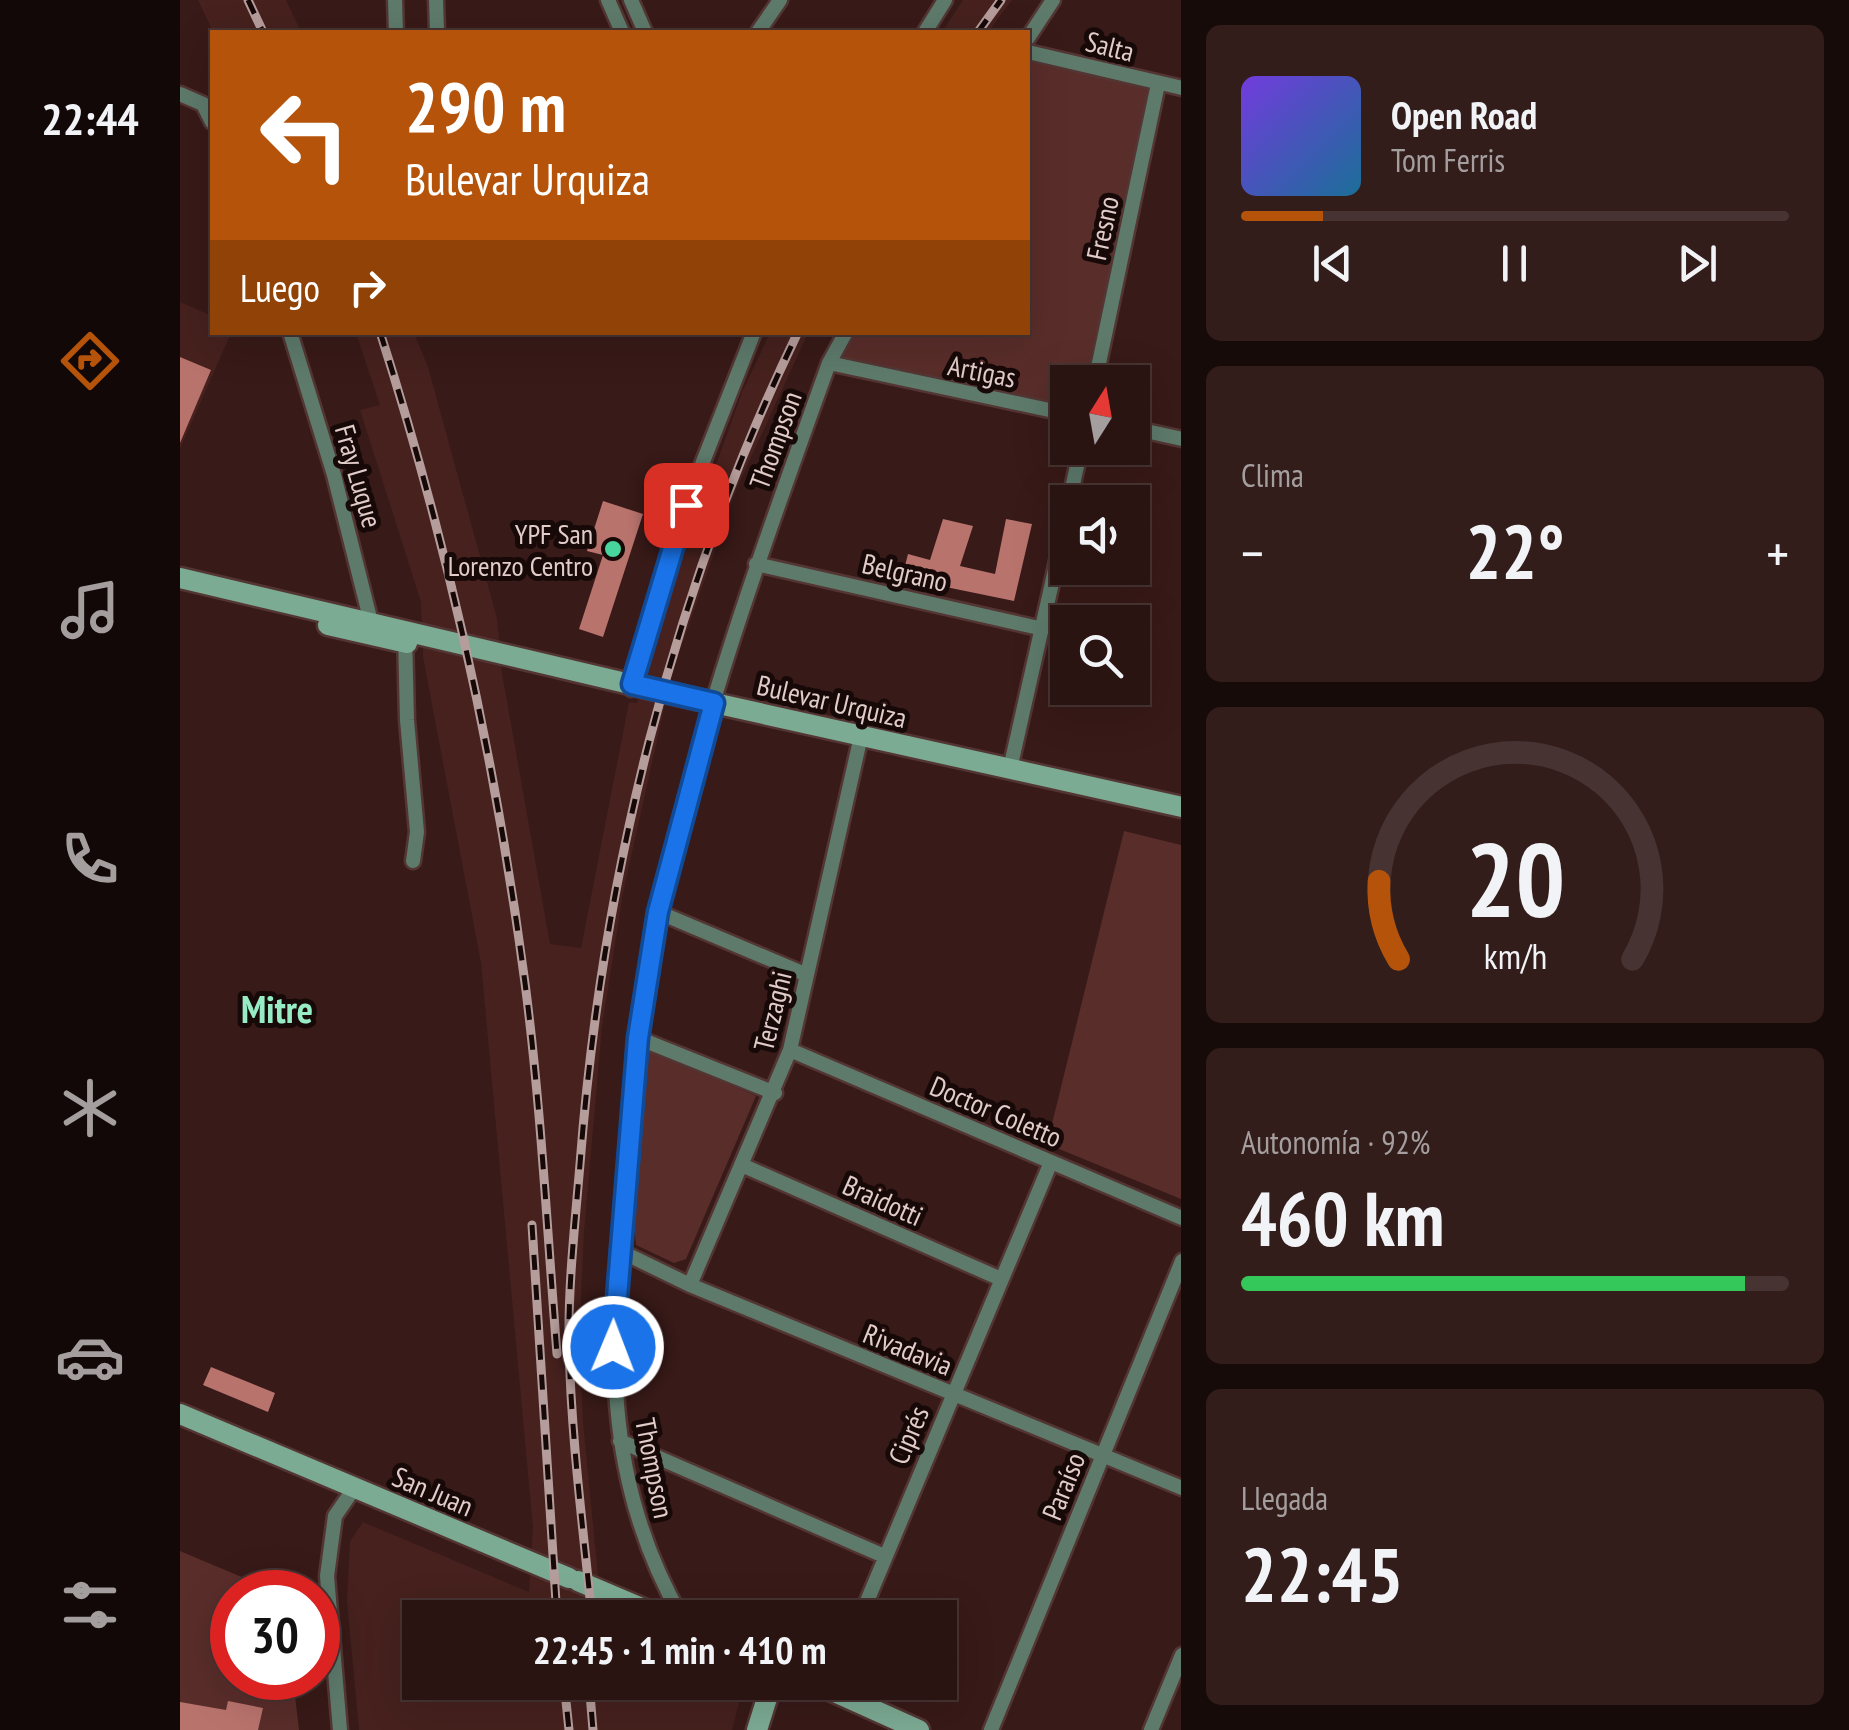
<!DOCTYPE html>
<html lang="es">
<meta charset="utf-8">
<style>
body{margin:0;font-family:"PT Sans Narrow",sans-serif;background:#321d1b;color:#f1f3f6;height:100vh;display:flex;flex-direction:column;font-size:38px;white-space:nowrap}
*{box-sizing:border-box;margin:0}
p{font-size:32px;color:#a59e9f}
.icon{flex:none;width:55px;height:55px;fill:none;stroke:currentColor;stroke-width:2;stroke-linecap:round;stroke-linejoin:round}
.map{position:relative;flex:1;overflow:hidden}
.sheet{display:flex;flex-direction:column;gap:25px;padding:25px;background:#170b0a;width:668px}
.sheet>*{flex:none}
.guide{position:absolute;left:30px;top:30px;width:820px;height:305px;border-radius:0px;box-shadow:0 10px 40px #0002,0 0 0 2px #463332;background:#b45309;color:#fff;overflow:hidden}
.needle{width:65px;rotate:11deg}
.controls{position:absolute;left:870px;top:365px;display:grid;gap:20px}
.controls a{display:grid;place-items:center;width:100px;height:100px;border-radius:0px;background:#2a1412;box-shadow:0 10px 40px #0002,0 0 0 2px #463332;font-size:50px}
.speed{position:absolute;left:30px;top:1570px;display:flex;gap:20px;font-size:50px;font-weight:700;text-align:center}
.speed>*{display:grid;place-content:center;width:130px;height:130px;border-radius:50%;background:#2a1412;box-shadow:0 10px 40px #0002,0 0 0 2px #463332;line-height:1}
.speed .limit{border:15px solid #d22;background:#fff;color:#111}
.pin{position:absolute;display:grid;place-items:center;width:85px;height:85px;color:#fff;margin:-42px;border-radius:20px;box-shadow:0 5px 15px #0006}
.me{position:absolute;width:110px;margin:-55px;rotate:1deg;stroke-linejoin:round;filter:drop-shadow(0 0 8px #0008)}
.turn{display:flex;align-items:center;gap:35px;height:210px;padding:0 30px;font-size:45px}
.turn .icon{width:130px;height:130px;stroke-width:2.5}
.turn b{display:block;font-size:70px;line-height:85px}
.then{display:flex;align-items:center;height:95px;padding:0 30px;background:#0003;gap:20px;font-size:38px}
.big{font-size:75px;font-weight:700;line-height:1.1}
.sheet .widget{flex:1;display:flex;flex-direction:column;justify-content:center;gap:15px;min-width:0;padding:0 35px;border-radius:15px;background:#321d1b}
.sheet .dial{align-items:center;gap:0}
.dial svg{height:260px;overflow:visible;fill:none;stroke:#463332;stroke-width:7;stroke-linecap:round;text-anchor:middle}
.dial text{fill:#f1f3f6;stroke:none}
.song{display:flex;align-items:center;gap:30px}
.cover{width:120px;height:120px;border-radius:15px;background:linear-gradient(135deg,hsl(260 70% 55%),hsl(200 70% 35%))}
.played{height:10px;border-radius:5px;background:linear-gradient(90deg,#b45309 15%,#463332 15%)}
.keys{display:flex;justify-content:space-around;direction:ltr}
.heat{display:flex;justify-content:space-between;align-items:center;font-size:55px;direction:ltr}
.charge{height:15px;border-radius:8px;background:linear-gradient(90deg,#34c759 92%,#463332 0)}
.trip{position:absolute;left:222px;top:1600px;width:555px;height:100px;border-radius:0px;background:#2a1412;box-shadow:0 10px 40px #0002,0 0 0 2px #463332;font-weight:700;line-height:100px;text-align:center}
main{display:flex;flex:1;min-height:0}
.dock{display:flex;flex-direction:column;width:180px;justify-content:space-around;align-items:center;background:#110807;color:#a59e9f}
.dock .icon{width:70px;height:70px}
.dock .current{color:#b45309}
.dock b{font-size:45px;color:#f1f3f6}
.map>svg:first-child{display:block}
</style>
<main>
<nav class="dock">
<b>22:44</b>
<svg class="icon current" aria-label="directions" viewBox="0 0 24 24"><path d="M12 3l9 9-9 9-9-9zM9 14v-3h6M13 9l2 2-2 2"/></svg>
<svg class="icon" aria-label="music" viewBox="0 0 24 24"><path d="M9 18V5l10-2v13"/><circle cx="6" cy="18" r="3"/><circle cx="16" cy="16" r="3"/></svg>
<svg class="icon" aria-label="phone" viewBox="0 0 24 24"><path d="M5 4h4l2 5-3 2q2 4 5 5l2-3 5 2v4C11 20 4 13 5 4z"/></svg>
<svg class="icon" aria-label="climate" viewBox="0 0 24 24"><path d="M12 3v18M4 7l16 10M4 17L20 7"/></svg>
<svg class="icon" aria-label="car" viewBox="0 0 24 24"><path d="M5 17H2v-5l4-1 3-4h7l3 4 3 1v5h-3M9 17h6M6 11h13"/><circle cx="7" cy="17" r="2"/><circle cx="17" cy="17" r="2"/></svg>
<svg class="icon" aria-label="filters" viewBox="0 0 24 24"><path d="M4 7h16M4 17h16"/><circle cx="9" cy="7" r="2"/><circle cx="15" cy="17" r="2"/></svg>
</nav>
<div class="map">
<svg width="1002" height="1730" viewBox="0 0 1002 1730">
<rect width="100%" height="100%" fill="#381a18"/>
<path fill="#46211e" d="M18 0H106L121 32H33Z
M783 0H832L808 32H762Z
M0 302 32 316V332L51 333 0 449Z
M176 333H234L248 367 317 618 322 673 370 944 401 948 449 702 457 703 467 659 562 392 590 333H628L557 488 492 673 443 893 422 1027 404 1232 399 1341 403 1422 422 1617 240 1618V1682L560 1683 564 1684 552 1730H179L167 1601 170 1541 183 1522 349 1592 353 1528 301 963 243 657 241 602 180 410 200 405Z"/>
<path fill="#592d2a" d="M848 52 978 84 915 382H888L887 414 649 363 666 333 848 332Z
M944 831 1001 845V1199L867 1144Z
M474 1052 576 1096 506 1259 494 1263 456 1245 454 1227 465 1053Z
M0 1551 97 1592H52V1678H113L119 1730H0Z"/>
<path fill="#b9736d" d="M0 357 31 370 0 443Z
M423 501 463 514 423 637 399 629 423 555 407 551Z
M763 519 793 526 780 566 815 574 826 519 852 524 834 601 722 578 728 554 750 560Z
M31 1367 95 1393 88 1412 23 1385Z
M48 1701 83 1708 78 1730H0V1702L46 1710Z"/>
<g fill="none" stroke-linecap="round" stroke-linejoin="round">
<g stroke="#533634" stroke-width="19">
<path id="street" d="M215 0 216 32
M256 0 257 32
M428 0 442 32
M451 0 465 32
M578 32 600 0
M745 32 765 0
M848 38 873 0
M848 52 1002 88
M0 94 23 104 32 122
M110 332 154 475 193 630
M649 363 888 414
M915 382 978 84
M952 428 1002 439
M889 502 901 448
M576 564 863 629
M225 634 227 720 237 832 233 861
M451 689 506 505 574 332
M830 769 888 512
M478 912 627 975
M458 1038 595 1093
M610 1050 1002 1218
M564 1166 821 1279
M438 1250 510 1285 1002 1488
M510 1285 610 1050 681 736
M440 1441 704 1556
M502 1618C420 1476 430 1339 445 1183 453 1093 460 1002 478 913 518 725 584 543 649 363L666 332
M680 1618 871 1162
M160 1730 147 1576 155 1516 175 1487
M811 1730 1002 1261
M971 1730 1002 1655"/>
</g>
<g stroke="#533634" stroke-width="25">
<path id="secondary" d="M0 578 471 689 1002 807
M148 625 227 643
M0 1414 389 1578
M398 1581 485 1618
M632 1682 739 1730
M577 1730 592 1682"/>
</g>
<use href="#street" stroke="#5d7a6b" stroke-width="14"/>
<use href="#secondary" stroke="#7cab94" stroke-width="20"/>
<g stroke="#b59d9b" stroke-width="9">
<path id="rail" d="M68 0 83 32
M798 32 821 0
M200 332C268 544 316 763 345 983 361 1106 367 1230 377 1354
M352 1225 377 1618
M412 1618C403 1527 391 1436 389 1345 388 1285 395 1224 400 1164 422 876 492 593 618 332
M384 1682 389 1730
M409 1682 413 1730"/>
</g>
<use href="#rail" stroke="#160908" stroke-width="5" stroke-dasharray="15" stroke-linecap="butt"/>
</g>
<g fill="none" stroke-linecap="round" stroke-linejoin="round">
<g stroke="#114b97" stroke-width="25">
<path id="route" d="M433 1347 458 1038 478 912 534 703 452 684 506 505"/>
</g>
<use href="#route" stroke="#1a73e8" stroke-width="18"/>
</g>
<circle fill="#48d49d" stroke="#160908" stroke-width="4" cx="433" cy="549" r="10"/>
<g text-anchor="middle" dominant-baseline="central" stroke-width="10" stroke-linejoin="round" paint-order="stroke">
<g font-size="28" fill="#e1ccc9" stroke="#160908">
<text transform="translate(930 46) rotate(14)">Salta</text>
<text transform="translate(922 228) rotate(-78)">Fresno</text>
<text transform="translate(802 371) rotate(11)">Artigas</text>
<text transform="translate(595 440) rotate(-70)">Thompson</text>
<text transform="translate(179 476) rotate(74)">Fray Luque</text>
<text transform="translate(725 572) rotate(13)">Belgrano</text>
<text transform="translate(652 701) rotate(13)">Bulevar Urquiza</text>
<text transform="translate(592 1011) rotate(-76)">Terzaghi</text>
<text transform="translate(816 1111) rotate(23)">Doctor Coletto</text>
<text transform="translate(703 1200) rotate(24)">Braidotti</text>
<text transform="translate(728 1349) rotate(22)">Rivadavia</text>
<text transform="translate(728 1435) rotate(-67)">Ciprés</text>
<text transform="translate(475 1468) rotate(79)">Thompson</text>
<text transform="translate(883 1486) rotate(-68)">Paraíso</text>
<text transform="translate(253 1491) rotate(23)">San Juan</text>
</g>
<g font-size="28" fill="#e1ccc9" stroke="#160908" text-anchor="end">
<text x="413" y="533">YPF San<tspan x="413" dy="32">Lorenzo Centro</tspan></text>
</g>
<g font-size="38" font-weight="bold" fill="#98ecc5" stroke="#160908">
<text x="97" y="1008">Mitre</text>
</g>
</g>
</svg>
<div class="controls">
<a><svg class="needle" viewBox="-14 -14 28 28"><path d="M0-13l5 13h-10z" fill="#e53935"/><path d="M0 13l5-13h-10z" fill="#a59e9f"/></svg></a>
<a><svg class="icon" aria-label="sound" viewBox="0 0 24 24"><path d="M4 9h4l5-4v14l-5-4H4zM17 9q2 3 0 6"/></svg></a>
<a><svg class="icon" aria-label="search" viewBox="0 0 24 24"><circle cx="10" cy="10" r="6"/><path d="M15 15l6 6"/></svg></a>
</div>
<div class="speed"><div class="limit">30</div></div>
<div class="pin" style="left:506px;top:505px;background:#d93025"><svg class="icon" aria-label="arrive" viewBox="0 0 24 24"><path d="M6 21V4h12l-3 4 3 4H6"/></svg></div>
<svg class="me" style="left:433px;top:1347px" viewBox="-20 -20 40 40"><circle r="17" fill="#1a73e8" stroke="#fff" stroke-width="3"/><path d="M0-11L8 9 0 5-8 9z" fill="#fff"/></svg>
<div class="trip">22:45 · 1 min · 410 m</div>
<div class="guide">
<div class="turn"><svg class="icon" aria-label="left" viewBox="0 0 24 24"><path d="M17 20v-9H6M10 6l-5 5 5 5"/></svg><div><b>290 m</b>Bulevar Urquiza</div></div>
<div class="then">Luego<svg class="icon" aria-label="right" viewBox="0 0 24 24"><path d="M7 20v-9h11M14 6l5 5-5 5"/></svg></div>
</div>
</div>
<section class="sheet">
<div class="widget">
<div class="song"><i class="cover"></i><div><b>Open Road</b><p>Tom Ferris</p></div></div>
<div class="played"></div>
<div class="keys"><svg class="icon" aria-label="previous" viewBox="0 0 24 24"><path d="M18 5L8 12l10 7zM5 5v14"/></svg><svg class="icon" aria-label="pause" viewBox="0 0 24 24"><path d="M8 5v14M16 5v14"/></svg><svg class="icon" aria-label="next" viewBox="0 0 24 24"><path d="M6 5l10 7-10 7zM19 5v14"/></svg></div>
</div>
<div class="widget"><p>Clima</p>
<div class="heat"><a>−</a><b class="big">22°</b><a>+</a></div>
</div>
<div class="widget dial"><svg viewBox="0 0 100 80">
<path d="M14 69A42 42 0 1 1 86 69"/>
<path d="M14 69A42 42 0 0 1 8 45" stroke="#b45309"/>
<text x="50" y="56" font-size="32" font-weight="700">20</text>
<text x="50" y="72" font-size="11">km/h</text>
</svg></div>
<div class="widget"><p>Autonomía · 92%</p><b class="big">460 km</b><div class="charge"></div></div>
<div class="widget"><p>Llegada</p><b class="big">22:45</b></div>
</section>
</main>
